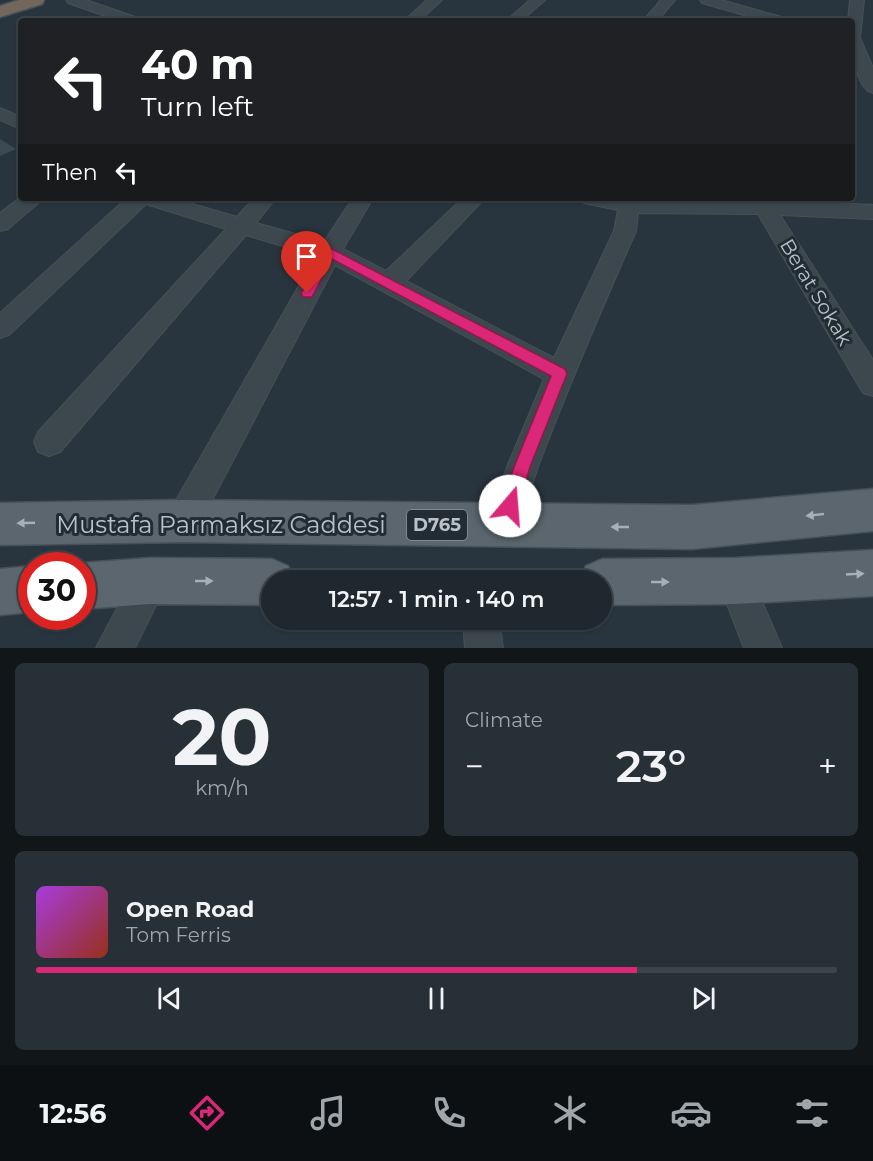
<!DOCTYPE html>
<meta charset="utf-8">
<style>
body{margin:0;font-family:Montserrat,sans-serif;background:#273036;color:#f1f3f6;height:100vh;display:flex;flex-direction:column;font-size:22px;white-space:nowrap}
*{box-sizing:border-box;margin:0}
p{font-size:20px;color:#a1a6aa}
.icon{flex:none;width:33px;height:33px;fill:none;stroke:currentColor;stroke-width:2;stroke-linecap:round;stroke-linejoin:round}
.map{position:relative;height:648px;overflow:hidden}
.panel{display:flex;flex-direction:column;gap:15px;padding:15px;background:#111619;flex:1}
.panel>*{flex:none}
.top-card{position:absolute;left:18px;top:18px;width:837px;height:183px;border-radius:6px;box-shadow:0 2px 4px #0004,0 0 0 2px #3c444a;background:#202124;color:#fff;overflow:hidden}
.speed{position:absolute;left:18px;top:552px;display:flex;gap:12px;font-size:30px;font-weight:700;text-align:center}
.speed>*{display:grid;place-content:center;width:78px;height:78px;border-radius:50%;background:#1f282e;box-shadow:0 2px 4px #0004,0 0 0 2px #3c444a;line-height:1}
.speed .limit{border:9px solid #d22;background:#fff;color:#111}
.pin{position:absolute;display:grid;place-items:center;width:51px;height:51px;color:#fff;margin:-62px -26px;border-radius:50% 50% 50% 0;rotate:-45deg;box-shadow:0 0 6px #0007}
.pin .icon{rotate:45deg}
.me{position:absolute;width:66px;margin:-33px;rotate:18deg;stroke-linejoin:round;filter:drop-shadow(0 0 4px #0008)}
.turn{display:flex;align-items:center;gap:21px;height:126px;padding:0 24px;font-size:27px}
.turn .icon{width:78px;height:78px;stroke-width:2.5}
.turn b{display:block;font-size:42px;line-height:51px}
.then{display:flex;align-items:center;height:57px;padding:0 24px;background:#0003;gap:12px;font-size:22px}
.big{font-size:45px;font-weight:600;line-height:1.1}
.panel .card{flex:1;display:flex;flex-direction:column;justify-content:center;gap:9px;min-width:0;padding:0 21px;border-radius:9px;background:#273036}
.panel .dial{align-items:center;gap:0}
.dial b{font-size:78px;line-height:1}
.song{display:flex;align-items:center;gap:18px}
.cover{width:72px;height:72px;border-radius:9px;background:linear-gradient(135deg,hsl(280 70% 55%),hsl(10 70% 35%))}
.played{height:6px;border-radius:3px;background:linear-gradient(90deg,#db2777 75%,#3c444a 75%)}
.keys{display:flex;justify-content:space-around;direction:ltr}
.heat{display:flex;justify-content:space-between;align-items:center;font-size:33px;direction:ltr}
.panel .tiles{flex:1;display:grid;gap:15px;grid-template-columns:1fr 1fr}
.card:last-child{grid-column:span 2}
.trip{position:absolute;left:261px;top:570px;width:351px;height:60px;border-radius:30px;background:#1f282e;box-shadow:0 2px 4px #0004,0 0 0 2px #3c444a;font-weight:600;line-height:60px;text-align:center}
.menu{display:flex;height:96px;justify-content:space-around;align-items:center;background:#0c1012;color:#a1a6aa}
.menu .icon{width:42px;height:42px}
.menu .selected{color:#db2777}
.menu b{font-size:27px;color:#f1f3f6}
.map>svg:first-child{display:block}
</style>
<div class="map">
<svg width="873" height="648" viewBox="0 0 873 648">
<rect width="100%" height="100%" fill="#29353e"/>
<path fill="#3b4a54" d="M0 139 16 149 0 156Z"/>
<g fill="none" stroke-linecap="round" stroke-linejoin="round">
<g stroke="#465058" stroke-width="2">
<path id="minor" d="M66 0H86L138 18 140 21H120L68 3Z
M427 0H442L419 21H404Z
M530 0H545L521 21H506Z
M661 0H675L657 21H643Z
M700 0H721L785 18 787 21H765L702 3Z
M850 0H864L860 38 873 68V93C853 88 852 38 852 21H848Z
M0 108 21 117V129L0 120Z
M21 197 44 198 8 229 0 231V213Z
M127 198H172L237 217 254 198H276L256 223 324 242 353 198H373L343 249 386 271 463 198H485L406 281 554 358 614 231 618 210 584 203 581 198 751 200V198H771L772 200 873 205V219L780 215 873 360V396L863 393 758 214 638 213 636 231C602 308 569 385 539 464 530 488 525 514 515 538L503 543 491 538 486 526 507 467 544 379 335 265 195 533 183 538 171 533 166 521 171 509 316 256 246 235 60 452 49 456 38 452 34 442 38 432 226 229 146 204 9 335 0 338V313Z
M150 563 162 569 168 581 135 648H96L138 569Z
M736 563 748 569 782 648H744L718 581 724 569Z
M463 620H499L503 648H465Z"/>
</g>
<g stroke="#465058" stroke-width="3">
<path id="major" d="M873 489V531L692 549 183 542 0 545V503L183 500 692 505Z
M873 550V596L736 604 602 605V580H580L586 566 602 559 736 558Z
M150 558 272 559 288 566 294 580H272V605L150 604 82 609V566H76L82 563Z
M32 566V612L0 615V569Z"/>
</g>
<g stroke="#475259" stroke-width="3">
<path id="highway" d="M19 0H44L42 4 0 17V6Z"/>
</g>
<use href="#minor" fill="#3d474e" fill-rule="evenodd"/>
<use href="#major" fill="#5b666e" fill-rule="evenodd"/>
<use href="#highway" fill="#73665b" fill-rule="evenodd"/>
</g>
<defs><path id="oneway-solid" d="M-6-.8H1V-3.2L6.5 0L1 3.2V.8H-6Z" transform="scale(1.5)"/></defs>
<g fill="#a6b0b7">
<use href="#oneway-solid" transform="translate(815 515) rotate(174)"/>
<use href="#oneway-solid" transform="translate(26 523) rotate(178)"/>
<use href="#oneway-solid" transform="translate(620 527) rotate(-180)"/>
<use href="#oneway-solid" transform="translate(855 574) rotate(-3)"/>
<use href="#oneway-solid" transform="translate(204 581)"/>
<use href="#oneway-solid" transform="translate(660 582)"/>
</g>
<path fill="#db2777" stroke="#8e194d" stroke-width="1.5" d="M330 248 565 369 567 374 530 467 516 513 510 515 503 513 501 506 514 467 551 376 332 259 312 297H303L301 293 303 290 325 249Z"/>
<g text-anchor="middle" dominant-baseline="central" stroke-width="6" stroke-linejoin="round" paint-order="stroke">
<rect fill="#212c34" stroke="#8b959c" stroke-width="1.5" x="407" y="510" width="60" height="30" rx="4.5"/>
<g font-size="18" font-weight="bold" fill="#b9c2c9">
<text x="437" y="525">D765</text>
</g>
<g font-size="20" fill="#b9c2c9" stroke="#212c34">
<text transform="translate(816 292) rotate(59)">Berat Sokak</text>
</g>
<g font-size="24" fill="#b9c2c9" stroke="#212c34">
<text x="221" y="524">Mustafa Parmaksız Caddesi</text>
</g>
</g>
</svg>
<div class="speed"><div class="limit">30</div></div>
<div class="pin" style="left:307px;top:293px;background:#d93025"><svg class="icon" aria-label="arrive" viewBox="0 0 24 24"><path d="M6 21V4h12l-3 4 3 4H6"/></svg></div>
<svg class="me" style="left:510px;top:506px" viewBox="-20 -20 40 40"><circle r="19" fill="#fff"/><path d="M0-13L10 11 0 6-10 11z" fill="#db2777"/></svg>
<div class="trip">12:57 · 1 min · 140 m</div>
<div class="top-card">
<div class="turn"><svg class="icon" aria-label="left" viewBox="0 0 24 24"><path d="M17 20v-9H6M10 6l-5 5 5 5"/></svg><div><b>40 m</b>Turn left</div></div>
<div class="then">Then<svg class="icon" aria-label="left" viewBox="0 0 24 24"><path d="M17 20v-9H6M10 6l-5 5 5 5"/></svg></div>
</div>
</div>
<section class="panel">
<div class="tiles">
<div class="card dial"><b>20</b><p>km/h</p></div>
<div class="card"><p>Climate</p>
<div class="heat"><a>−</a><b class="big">23°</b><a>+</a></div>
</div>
<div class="card">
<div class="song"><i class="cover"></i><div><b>Open Road</b><p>Tom Ferris</p></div></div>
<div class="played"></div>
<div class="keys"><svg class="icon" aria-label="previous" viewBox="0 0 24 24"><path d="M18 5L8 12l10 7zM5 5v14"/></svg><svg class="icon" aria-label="pause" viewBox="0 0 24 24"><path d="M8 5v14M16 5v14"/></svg><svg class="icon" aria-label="next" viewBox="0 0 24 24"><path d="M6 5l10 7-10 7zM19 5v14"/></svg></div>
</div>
</div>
</section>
<nav class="menu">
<b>12:56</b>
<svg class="icon selected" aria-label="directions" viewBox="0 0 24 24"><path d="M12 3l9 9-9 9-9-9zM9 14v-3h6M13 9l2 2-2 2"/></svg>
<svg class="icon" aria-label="music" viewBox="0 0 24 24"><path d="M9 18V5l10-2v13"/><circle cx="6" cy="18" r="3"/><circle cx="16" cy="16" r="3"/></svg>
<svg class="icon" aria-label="phone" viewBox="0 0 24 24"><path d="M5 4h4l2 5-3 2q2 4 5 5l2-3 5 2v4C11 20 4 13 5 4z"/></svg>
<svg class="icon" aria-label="climate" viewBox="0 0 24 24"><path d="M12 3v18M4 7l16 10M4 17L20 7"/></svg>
<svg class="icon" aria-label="car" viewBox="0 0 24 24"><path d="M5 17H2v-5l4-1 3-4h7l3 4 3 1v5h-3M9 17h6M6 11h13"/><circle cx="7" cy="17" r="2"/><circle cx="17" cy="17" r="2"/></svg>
<svg class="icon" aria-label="filters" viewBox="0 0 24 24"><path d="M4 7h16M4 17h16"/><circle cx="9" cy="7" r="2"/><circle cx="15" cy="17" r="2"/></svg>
</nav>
